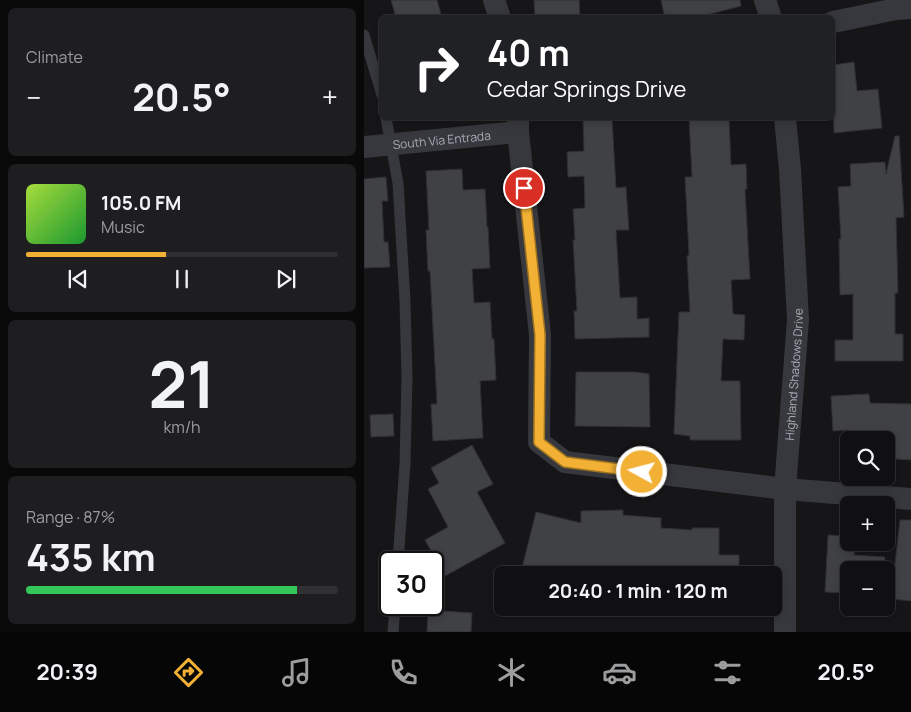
<!DOCTYPE html>
<meta charset="utf-8">
<style>
body{margin:0;font-family:Manrope,sans-serif;background:#1e1e20;color:#f1f3f6;height:100vh;display:flex;flex-direction:column;font-size:19px;white-space:nowrap}
*{box-sizing:border-box;margin:0}
p{font-size:16px;color:#9c9d9f}
.icon{flex:none;width:28px;height:28px;fill:none;stroke:currentColor;stroke-width:2;stroke-linecap:round;stroke-linejoin:round}
.map{position:relative;flex:1;overflow:hidden}
.panel{display:flex;flex-direction:column;gap:8px;padding:8px;background:#09090a;width:364px}
.panel>*{flex:none}
.hud{position:absolute;left:15px;top:15px;width:456px;height:105px;border-radius:8px;box-shadow:0 2px 8px #0003,0 0 0 1px #303032;background:#202124;color:#fff;overflow:hidden}
.controls{position:absolute;left:476px;top:431px;display:grid;gap:10px}
.controls a{display:grid;place-items:center;width:55px;height:55px;border-radius:8px;background:#101012;box-shadow:0 2px 8px #0003,0 0 0 1px #303032;font-size:25px}
.speed{position:absolute;left:15px;top:551px;display:flex;gap:10px;font-size:25px;font-weight:700;text-align:center}
.speed>*{display:grid;place-content:center;width:65px;height:65px;border-radius:50%;background:#101012;box-shadow:0 2px 8px #0003,0 0 0 1px #303032;line-height:1}
.speed .limit{border:2px solid #111;border-radius:8px;background:#fff;color:#111}
.pin{position:absolute;display:grid;place-items:center;width:42px;height:42px;color:#fff;margin:-21px;border:2px solid #fff;border-radius:50%;box-shadow:0 1px 5px #0007}
.me{position:absolute;width:55px;margin:-28px;rotate:277deg;stroke-linejoin:round;filter:drop-shadow(0 0 4px #0008)}
.turn{display:flex;align-items:center;gap:18px;height:105px;padding:0 25px;font-size:22px}
.turn .icon{width:65px;height:65px;stroke-width:2.5}
.turn b{display:block;font-size:35px;line-height:42px}
.big{font-size:38px;font-weight:700;line-height:1.1}
.panel .widget{flex:1;display:flex;flex-direction:column;justify-content:center;gap:8px;min-width:0;padding:0 18px;border-radius:8px;background:#1e1e20}
.panel .dial{align-items:center;gap:0}
.dial b{font-size:65px;line-height:1}
.song{display:flex;align-items:center;gap:15px}
.cover{width:60px;height:60px;border-radius:8px;background:linear-gradient(135deg,hsl(80 70% 55%),hsl(130 70% 35%))}
.played{height:5px;border-radius:2px;background:linear-gradient(90deg,#f2b134 45%,#303032 45%)}
.keys{display:flex;justify-content:space-around;direction:ltr}
.heat{display:flex;justify-content:space-between;align-items:center;font-size:28px;direction:ltr}
.charge{height:8px;border-radius:4px;background:linear-gradient(90deg,#34c759 87%,#303032 0)}
.trip{position:absolute;left:130px;top:566px;width:288px;height:50px;border-radius:8px;background:#101012;box-shadow:0 2px 8px #0003,0 0 0 1px #303032;font-weight:700;line-height:50px;text-align:center}
.tab-bar{display:flex;height:80px;justify-content:space-around;align-items:center;background:#060607;color:#9c9d9f}
.tab-bar .icon{width:35px;height:35px}
.tab-bar .on{color:#f2b134}
.tab-bar b{font-size:22px;color:#f1f3f6}
main{display:flex;flex:1;min-height:0}
.map>svg:first-child{display:block}
</style>
<main>
<section class="panel">
<div class="widget"><p>Climate</p>
<div class="heat"><a>−</a><b class="big">20.5°</b><a>+</a></div>
</div>
<div class="widget">
<div class="song"><i class="cover"></i><div><b>105.0 FM</b><p>Music</p></div></div>
<div class="played"></div>
<div class="keys"><svg class="icon" aria-label="previous" viewBox="0 0 24 24"><path d="M18 5L8 12l10 7zM5 5v14"/></svg><svg class="icon" aria-label="pause" viewBox="0 0 24 24"><path d="M8 5v14M16 5v14"/></svg><svg class="icon" aria-label="next" viewBox="0 0 24 24"><path d="M6 5l10 7-10 7zM19 5v14"/></svg></div>
</div>
<div class="widget dial"><b>21</b><p>km/h</p></div>
<div class="widget"><p>Range · 87%</p><b class="big">435 km</b><div class="charge"></div></div>
</section>
<div class="map">
<svg width="548" height="632" viewBox="0 0 548 632">
<rect width="100%" height="100%" fill="#161618"/>
<path fill="#404145" stroke="#303034" d="M27 0H73L78 18H32Z
M170 0H215L216 18H171Z
M297 0H376L377 6 331 18H301Z
M490 62 493 91 514 89 518 128 470 133 469 65Z
M219 118H248L252 188 262 187 265 230H252L256 298 273 297V319L285 318V337L211 339 210 311H213L209 240H211L209 209 221 208 220 176 204 177 203 152 220 151Z
M325 118H365L367 165 382 164 383 189H381L386 279 367 280 369 314 381 315 380 340 359 339 357 381H376L377 440H326V436L310 434 315 312H326L323 256 325 255 321 177H328Z
M531 136H535L540 217 532 218 534 293H531V334H539V361H471V340H489V294L476 295 475 239H477L474 187 487 186 486 164 521 162 522 174Z
M98 169 99 190 121 189 123 227H124L126 268 108 269 110 303 126 302 128 339H130L132 380 116 381 119 438 69 441 67 404H73L66 271H64L62 230H65L62 171Z
M22 177 24 201H18L20 242H24L26 267 0 268V179Z
M212 372H271L285 374 286 427 211 426Z
M505 394 506 403 548 404V460L531 459V440H485L484 430 469 431 467 396Z
M29 414 30 436 7 437 6 415Z
M108 445 129 484 113 492 141 543 81 576 61 540 84 527 64 489 75 483 67 468Z
M259 510V515L297 518V528L328 530V528H355V555H375V575H329L272 571 273 567 197 569 196 575H169L157 572 172 512 217 523V511Z
M536 520H548V601L527 599Z
M464 535 485 536V542H491L490 555 521 557 520 570H485V593L461 592Z
M64 610 108 613 107 632H63Z"/>
<g fill="none" stroke-linecap="round" stroke-linejoin="round">
<path stroke="#37383d" stroke-width="11" d="M0 35 18 95
M22 118 34 183 41 301 43 377 41 464 34 562
M29 632 31 605"/>
<g stroke="#37383d" stroke-width="22">
<path d="M130 0 136 18"/>
<path d="M401 0 407 18"/>
<path d="M469 22 532 9 548 8"/>
<path d="M154 118V132L176 335 175 442 201 462 421 489 548 499"/>
<path id="s1" d="M0 147 154 132"/>
<path id="s2" d="M421 632V489L434 320 426 169 421 118"/>
</g>
</g>
<g fill="none" stroke-linecap="round" stroke-linejoin="round">
<g stroke="#9d7322" stroke-width="12">
<path id="route" d="M160 188 176 335 175 442 201 462 278 472"/>
</g>
<use href="#route" stroke="#f2b134" stroke-width="9"/>
</g>
<g text-anchor="middle" dominant-baseline="central" stroke-width="5" stroke-linejoin="round" paint-order="stroke">
<g font-size="12" fill="#a8adb8" stroke="#111113">
<text stroke="none"><textPath href="#s1" startOffset="78">South Via Entrada</textPath></text>
<text stroke="none"><textPath href="#s2" startOffset="258">Highland Shadows Drive</textPath></text>
</g>
</g>
</svg>
<div class="controls">
<a><svg class="icon" aria-label="search" viewBox="0 0 24 24"><circle cx="10" cy="10" r="6"/><path d="M15 15l6 6"/></svg></a>
<a>+</a>
<a>−</a>
</div>
<div class="speed"><div class="limit">30</div></div>
<div class="pin" style="left:160px;top:188px;background:#d93025"><svg class="icon" aria-label="arrive" viewBox="0 0 24 24"><path d="M6 21V4h12l-3 4 3 4H6"/></svg></div>
<svg class="me" style="left:278px;top:472px" viewBox="-20 -20 40 40"><circle r="17" fill="#f2b134" stroke="#fff" stroke-width="3"/><path d="M0-11L8 9 0 5-8 9z" fill="#fff"/></svg>
<div class="trip">20:40 · 1 min · 120 m</div>
<div class="hud">
<div class="turn"><svg class="icon" aria-label="right" viewBox="0 0 24 24"><path d="M7 20v-9h11M14 6l5 5-5 5"/></svg><div><b>40 m</b>Cedar Springs Drive</div></div>
</div>
</div>
</main>
<nav class="tab-bar">
<b>20:39</b>
<svg class="icon on" aria-label="directions" viewBox="0 0 24 24"><path d="M12 3l9 9-9 9-9-9zM9 14v-3h6M13 9l2 2-2 2"/></svg>
<svg class="icon" aria-label="music" viewBox="0 0 24 24"><path d="M9 18V5l10-2v13"/><circle cx="6" cy="18" r="3"/><circle cx="16" cy="16" r="3"/></svg>
<svg class="icon" aria-label="phone" viewBox="0 0 24 24"><path d="M5 4h4l2 5-3 2q2 4 5 5l2-3 5 2v4C11 20 4 13 5 4z"/></svg>
<svg class="icon" aria-label="climate" viewBox="0 0 24 24"><path d="M12 3v18M4 7l16 10M4 17L20 7"/></svg>
<svg class="icon" aria-label="car" viewBox="0 0 24 24"><path d="M5 17H2v-5l4-1 3-4h7l3 4 3 1v5h-3M9 17h6M6 11h13"/><circle cx="7" cy="17" r="2"/><circle cx="17" cy="17" r="2"/></svg>
<svg class="icon" aria-label="filters" viewBox="0 0 24 24"><path d="M4 7h16M4 17h16"/><circle cx="9" cy="7" r="2"/><circle cx="15" cy="17" r="2"/></svg>
<b>20.5°</b>
</nav>
